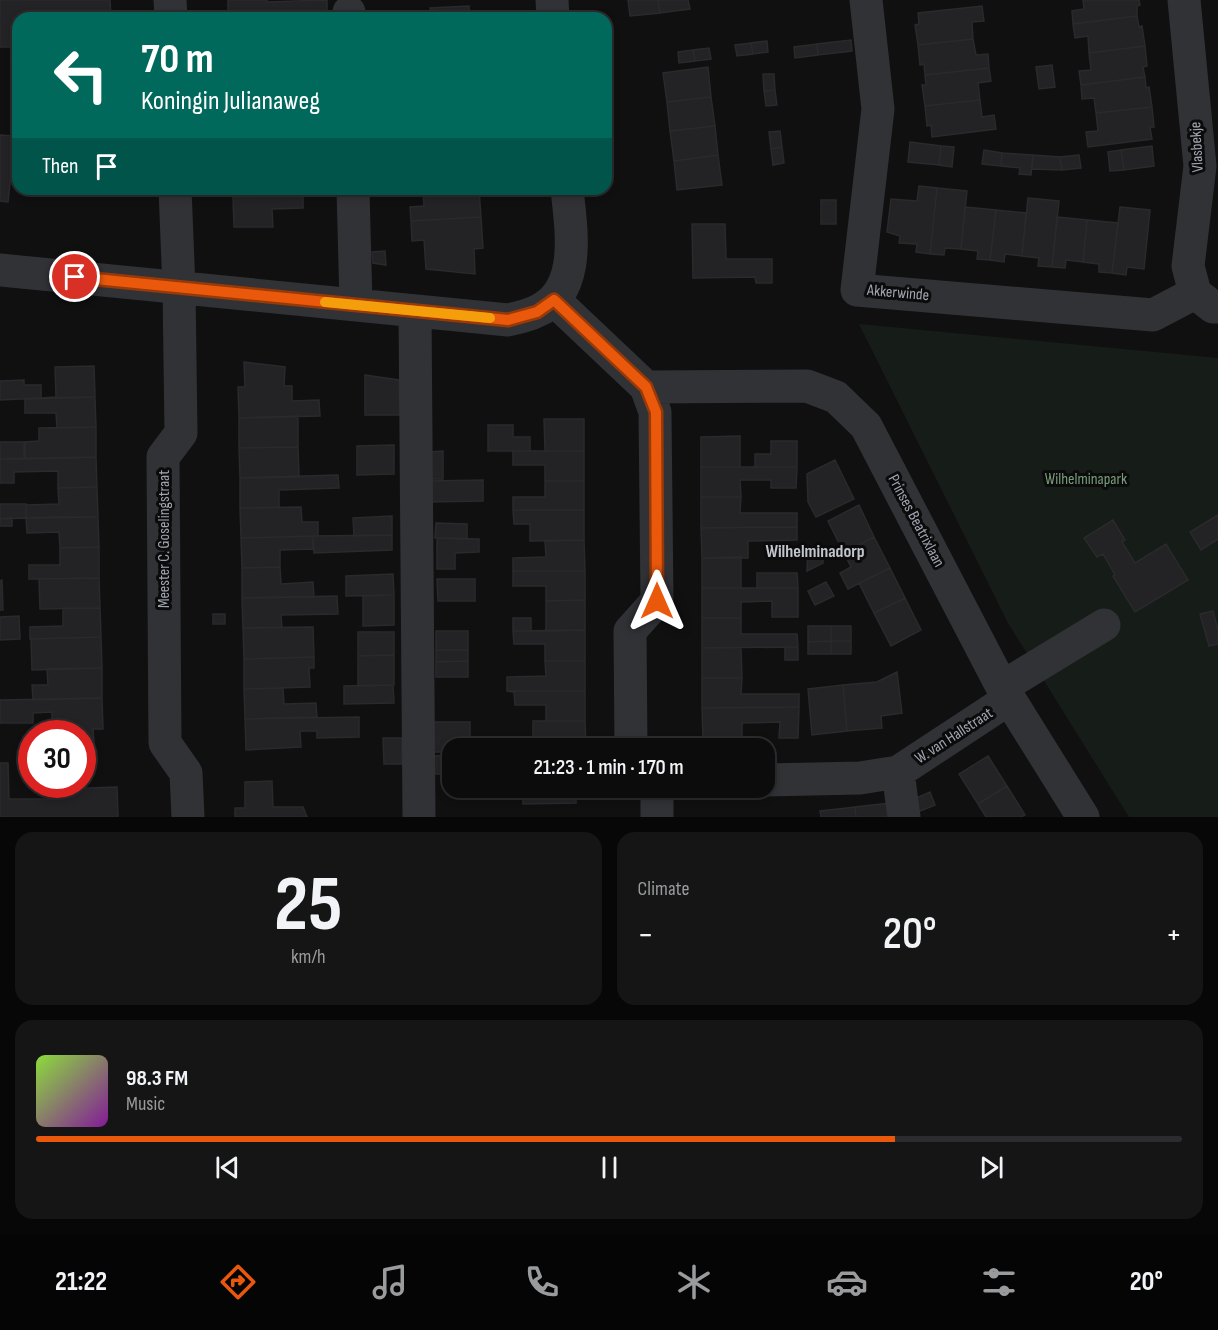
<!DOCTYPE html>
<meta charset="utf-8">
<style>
body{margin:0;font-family:"Sofia Sans Condensed",sans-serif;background:#151516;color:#f1f3f6;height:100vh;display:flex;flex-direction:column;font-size:22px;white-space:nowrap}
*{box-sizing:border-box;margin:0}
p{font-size:20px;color:#9a9b9d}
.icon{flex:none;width:33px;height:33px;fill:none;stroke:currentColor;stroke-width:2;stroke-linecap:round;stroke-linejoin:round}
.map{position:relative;height:817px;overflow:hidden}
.side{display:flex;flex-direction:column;gap:15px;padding:15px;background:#070707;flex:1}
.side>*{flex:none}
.hud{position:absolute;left:12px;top:12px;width:600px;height:183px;border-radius:18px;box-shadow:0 3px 9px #0003,0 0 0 2px #2c2c2e;background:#00695c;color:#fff;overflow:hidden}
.speed{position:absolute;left:18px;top:720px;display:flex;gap:12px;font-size:30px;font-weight:700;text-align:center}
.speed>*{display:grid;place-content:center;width:78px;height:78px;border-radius:50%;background:#0c0c0d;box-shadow:0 3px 9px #0003,0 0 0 2px #2c2c2e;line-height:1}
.speed .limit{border:9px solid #d22;background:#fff;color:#111}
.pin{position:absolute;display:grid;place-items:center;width:51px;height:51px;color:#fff;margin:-26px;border:3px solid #fff;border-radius:50%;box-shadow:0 2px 6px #0007}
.me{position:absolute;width:66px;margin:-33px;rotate:0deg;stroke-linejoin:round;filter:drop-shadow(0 0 4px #0008)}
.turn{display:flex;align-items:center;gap:21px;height:126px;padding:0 30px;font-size:27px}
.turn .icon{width:78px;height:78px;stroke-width:2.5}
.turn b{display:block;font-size:42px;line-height:51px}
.then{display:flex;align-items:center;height:57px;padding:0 30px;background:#0003;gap:12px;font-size:22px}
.big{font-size:45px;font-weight:600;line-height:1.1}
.side .widget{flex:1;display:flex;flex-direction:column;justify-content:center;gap:9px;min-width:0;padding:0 21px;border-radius:18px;background:#151516}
.side .dial{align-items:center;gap:0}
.dial b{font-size:78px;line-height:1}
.song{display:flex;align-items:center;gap:18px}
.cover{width:72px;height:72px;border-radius:9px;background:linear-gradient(135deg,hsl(90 70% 55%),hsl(290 70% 35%))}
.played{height:6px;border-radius:3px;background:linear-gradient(90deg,#ea580c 75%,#2c2c2e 75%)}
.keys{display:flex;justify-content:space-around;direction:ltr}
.heat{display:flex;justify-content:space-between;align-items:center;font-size:33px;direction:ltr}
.side .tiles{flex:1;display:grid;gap:15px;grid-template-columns:1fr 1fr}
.widget:last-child{grid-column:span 2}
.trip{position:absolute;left:442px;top:738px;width:333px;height:60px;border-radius:18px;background:#0c0c0d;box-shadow:0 3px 9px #0003,0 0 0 2px #2c2c2e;font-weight:600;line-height:60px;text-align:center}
.menu{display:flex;height:96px;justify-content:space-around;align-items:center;background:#050505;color:#9a9b9d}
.menu .icon{width:42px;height:42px}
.menu .on{color:#ea580c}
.menu b{font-size:27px;color:#f1f3f6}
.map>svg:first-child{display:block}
</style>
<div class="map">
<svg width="1218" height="817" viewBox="0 0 1218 817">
<rect width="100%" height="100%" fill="#101011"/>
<path fill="#161c17" d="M859 324 1218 358V817H1129L1008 623Z"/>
<path fill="#232325" stroke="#2a2a2d" stroke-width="1.5" d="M0 0H110L111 18H18V61H11L13 59V47H0Z
M228 0H267V2L327 0V14L228 16Z
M628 0H658L660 13 630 16Z
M658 0H688L690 9 660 13Z
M1083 0H1139L1140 5 1137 6V16L1073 24 1072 11 1084 9Z
M469 6 470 18H431L430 8Z
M982 6 984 21 972 22 973 39 918 45 915 25 919 24 918 13Z
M395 11V18H367V12Z
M327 14V18H228V16Z
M1137 16 1139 27 1142 26 1145 46 1089 53 1088 36 1075 38 1073 24Z
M973 39 976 55 988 54 989 68 925 75 924 64 920 65 918 45Z
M851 40 852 51 818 55 817 44Z
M767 41 768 52 753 54 751 43Z
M751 43 753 54 737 56 735 45Z
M817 44 818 55 795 58 794 47Z
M1145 46 1147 66 1143 67 1145 77 1081 85 1079 71 1091 70 1089 53Z
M709 48 711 59 695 61 693 50Z
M693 50 695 61 679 63 678 52Z
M1052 65 1055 87 1039 89 1036 67Z
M708 67 711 97 667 102 663 73Z
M989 68 991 81 978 83 980 100 925 106 922 85H926L925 75Z
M763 74H774L775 90 764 91Z
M1145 77 1146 88 1149 87 1152 107 1096 113 1094 98 1082 99 1081 85Z
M775 90 777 105 766 106 764 91Z
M711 97 715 126 670 131 667 102Z
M980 100 982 117 994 115 996 129 932 137 931 125 927 126 925 106Z
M1152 107 1154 127H1150L1152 139 1088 147 1086 132 1098 131 1096 113Z
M715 126 718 155 674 161 670 131Z
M780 131 782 147 771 149 769 132Z
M0 135 15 136 8 202 0 201Z
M910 142 941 146 939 165 908 162Z
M941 146 954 147 952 167 939 165Z
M1152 146 1154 166 1124 170 1121 150Z
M782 147 784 163 773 165 771 149Z
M984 150 1002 153 1001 166 982 164Z
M1121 150 1124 170 1110 171 1108 152Z
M1002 153 1033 155 1031 175 1019 174 1020 168 1001 166Z
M718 155 722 185 677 190 674 161Z
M1033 155 1060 157 1062 170 1032 169Z
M1079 155 1081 168 1062 170 1060 157Z
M919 186 937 188 930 254 916 252 917 244 899 243 900 236 887 232 891 199 917 201Z
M937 188 967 191 961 249 945 248 944 255 930 254Z
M233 189H333V195L233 197Z
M371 189H400V190L371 191Z
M423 189H479L481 217 411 221 410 207 424 206Z
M303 195V208L272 209 273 227H234L233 197Z
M1028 198 1059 201 1052 267 1038 266 1039 258 1022 256Z
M821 200H836V224H821Z
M965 207 996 210 990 260 977 259 978 251 961 249Z
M1120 207 1150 210 1144 269 1127 267 1126 275 1112 273Z
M996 210 1026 213 1022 256 1005 254 1004 262 990 260Z
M481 217 483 248 474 249 475 274 426 269 424 240 412 241 411 221Z
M1057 217 1087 220 1083 262 1066 260 1065 268 1052 267Z
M1087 220 1118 223 1112 273 1099 272V264L1083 262Z
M692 224H725L726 259H772V283H756L755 277 693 278Z
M385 251 386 265 373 263 372 252Z
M244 362 285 367 284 386H292V401L319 400 320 416 239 418 238 387H245Z
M94 366 95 397 41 398 56 397 55 367Z
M365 375 399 380 400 415H365Z
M24 380V385H41V398L0 400V381Z
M95 397 96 427 57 428 56 413H25V399Z
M298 416V447L239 448V418Z
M544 419H584V451H545Z
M488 425H513V437H530V451H488Z
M96 427V457L25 459V442L39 441V428Z
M740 436V467H701V437Z
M771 441H797V467H755V454H771Z
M0 442H24V459H0Z
M394 445V474L357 475V446Z
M298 447 299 477 240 478 239 448Z
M443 451V479H428V452Z
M513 451H584V481H545V465H513Z
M96 457 97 487 58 488V471L14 472V483H0V459Z
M835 460 854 499 816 517 808 502 807 474Z
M701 467H797L796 488H771V480H740L741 497H701Z
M338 475 339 488 279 490V508H240V478Z
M483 480V501L428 502V481Z
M545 481H584V510H513V497H545Z
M97 487 98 517 26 518V505L59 504 58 488Z
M701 497H741L740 513H797V527L701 528Z
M0 504H26V518L0 519Z
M859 505 874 537 844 553 828 521Z
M301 507 302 522H318V536L241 538 240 508Z
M513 510H584V540L530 541V524H514Z
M1218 515V539L1201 550 1190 532Z
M392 516V535L354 536 353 518Z
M59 517H98L99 547 60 548 59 532 27 533 26 518Z
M12 518V526H0V519Z
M1113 520 1125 540 1122 542 1135 563 1166 544 1188 580 1135 612 1113 576 1115 575 1103 554 1097 557 1084 538Z
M436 523 467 524V539L435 538Z
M797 527V540L748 541V558H702L701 528Z
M392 535V550L314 553 313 536Z
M313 536V549L280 550V567L242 568 241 538Z
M874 537 890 568 848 589 840 573 851 567 844 553Z
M437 538 479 539V552L455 553V569H437Z
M584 540 585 571H513V558L546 557 545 541Z
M808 546H823V563L807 571Z
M99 547V578L29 579V565H60V548Z
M741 557V588H702V558Z
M280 567 281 584 313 582 314 597 242 598V568Z
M890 568 905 598 874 613 859 583Z
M513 571H585V600L546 601V586H513Z
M757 573H797L798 588H757Z
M393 574 394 595 346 596V576Z
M99 578 100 608 40 609 39 579Z
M437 579H475V601H438Z
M2 580 3 610H0V581Z
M826 582 834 596 815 605 808 591Z
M702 588H798V617H772V601L741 602V618H702Z
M394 595V625L363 626V596Z
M337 596 338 614 281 615 282 628H243L242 598Z
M905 598 921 630 891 646 874 613Z
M585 600V630L546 631V601Z
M63 608H100L101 637 30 639V627L63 626Z
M1213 611 1218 630V644L1209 646 1200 614Z
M213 614H225V624H213Z
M19 616 20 639 0 640V617Z
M513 618H531V631H513Z
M702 618H741V634H797L798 647 702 648Z
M808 626H831V641L808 642Z
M831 626H851V641H831Z
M313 627 314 657 244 659 243 628Z
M585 630V661H545V644H514L513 631Z
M436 631H468V650H436Z
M358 632H394V655L358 656Z
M101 637 102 668 32 670 31 639Z
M831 641V654H808V642Z
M831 641H851V654H831Z
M785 647H798V660H785Z
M702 648H741L742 678H702Z
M436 650H468V661L436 662Z
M394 655V685L358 686V656Z
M314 657V668H309L310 687 244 689V659Z
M468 661V677H436V662Z
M545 661H585V691H507V677L546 676Z
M102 668V698L33 700 32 685H48L47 669Z
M897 672 902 713 881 716 882 728 847 731 843 685 877 682Z
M702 678H742L741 694H799V707L702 708Z
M393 685 394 703 344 704V686Z
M843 685 847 731 812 735 808 689Z
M283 688 284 704 316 703 317 717 245 719 244 689Z
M507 691H585V721H546V705H515L514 692Z
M102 698 103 729H93L94 742H82V734H64V730H52V712L33 713V723H0V700Z
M799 707 798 738H779L780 722 742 723V739H703L702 708Z
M359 717V737L317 738V731H300L301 747 246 750 245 719Z
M533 721H585L586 748H533Z
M430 722H470V748H453V752H430Z
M383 738H402V764H384Z
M452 755V774H434V756Z
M988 756 1007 786 978 804 959 774Z
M0 763H8L9 799H62V789L117 787 118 817H0Z
M272 781 273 807H303L307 817H235V808H245V782Z
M1007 786 1025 815 1021 817H986L978 804Z
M523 788H576V803L523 804Z
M930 792 935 805 915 813 910 801Z
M890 803 892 817H856L855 807Z
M855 807 856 817H821L820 811Z"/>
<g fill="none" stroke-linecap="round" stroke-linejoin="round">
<path stroke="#313236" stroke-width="33" d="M170 0 171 18
M552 0 553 18
M866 0 878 109 857 290 1153 315 1195 293 1213 307H1218
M1184 0 1200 166 1188 266 1195 293
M349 12V18
M175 189 179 288 181 433 163 457 165 743 186 773 188 817
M353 189 356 305
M0 270 508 320C517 318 527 316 535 312 583 293 571 229 567 189
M554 300 646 387 655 412 657 601 630 631 631 748
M415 311 419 817
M646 387 807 386 836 397 866 426 1002 687 1083 817
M1002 687 1104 625
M898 772 904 817
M765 780 860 778 898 772 1009 699
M657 788V817"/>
</g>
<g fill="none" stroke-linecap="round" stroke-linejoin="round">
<g stroke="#983908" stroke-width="15">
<path id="route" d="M75 277 508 320 537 312 554 300 646 387 656 412 657 601"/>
</g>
<use href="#route" stroke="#ea580c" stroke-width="10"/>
<path stroke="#f59e0b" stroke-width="10" d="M325 302 490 318"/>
</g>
<g text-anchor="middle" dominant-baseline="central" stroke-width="6" stroke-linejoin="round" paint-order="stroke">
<g font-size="16" fill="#a1a6b2" stroke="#0b0b0c">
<text transform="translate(1197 147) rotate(-93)">Vlasbekje</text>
<text transform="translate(898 293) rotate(5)">Akkerwinde</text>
<text transform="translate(916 521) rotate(62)">Prinses Beatrixlaan</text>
<text transform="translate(164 539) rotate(-90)">Meester C. Goselingstraat</text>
<text transform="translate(954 736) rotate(-33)">W. van Hallstraat</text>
</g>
<g font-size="16" fill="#789d7b" stroke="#0b0b0c">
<text x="1086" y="479">Wilhelminapark</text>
</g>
<g font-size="18" font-weight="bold" fill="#c2c5ce" stroke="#0b0b0c">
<text x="815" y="551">Wilhelminadorp</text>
</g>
</g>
</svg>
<div class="speed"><div class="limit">30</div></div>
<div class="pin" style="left:75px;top:277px;background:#d93025"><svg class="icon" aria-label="arrive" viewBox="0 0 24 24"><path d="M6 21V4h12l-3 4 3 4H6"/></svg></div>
<svg class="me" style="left:657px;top:601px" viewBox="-20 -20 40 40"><path d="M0-17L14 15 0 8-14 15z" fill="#ea580c" stroke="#fff" stroke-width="4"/></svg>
<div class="trip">21:23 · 1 min · 170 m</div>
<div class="hud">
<div class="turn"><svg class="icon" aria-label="left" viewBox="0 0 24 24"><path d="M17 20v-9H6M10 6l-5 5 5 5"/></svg><div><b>70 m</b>Koningin Julianaweg</div></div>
<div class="then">Then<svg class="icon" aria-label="arrive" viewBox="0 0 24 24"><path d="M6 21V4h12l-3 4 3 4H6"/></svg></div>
</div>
</div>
<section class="side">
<div class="tiles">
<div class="widget dial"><b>25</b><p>km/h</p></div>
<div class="widget"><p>Climate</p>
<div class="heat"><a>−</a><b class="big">20°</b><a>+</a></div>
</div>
<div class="widget">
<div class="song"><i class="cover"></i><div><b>98.3 FM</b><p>Music</p></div></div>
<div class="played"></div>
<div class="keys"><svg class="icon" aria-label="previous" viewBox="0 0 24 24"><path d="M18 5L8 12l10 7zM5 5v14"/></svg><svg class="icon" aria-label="pause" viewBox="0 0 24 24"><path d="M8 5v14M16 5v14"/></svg><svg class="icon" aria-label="next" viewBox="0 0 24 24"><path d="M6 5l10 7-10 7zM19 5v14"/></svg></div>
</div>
</div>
</section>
<nav class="menu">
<b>21:22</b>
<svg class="icon on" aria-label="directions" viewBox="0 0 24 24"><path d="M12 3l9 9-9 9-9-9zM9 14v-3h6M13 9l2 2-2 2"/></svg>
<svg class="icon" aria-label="music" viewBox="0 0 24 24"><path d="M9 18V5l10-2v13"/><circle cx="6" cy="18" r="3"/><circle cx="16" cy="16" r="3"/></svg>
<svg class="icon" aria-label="phone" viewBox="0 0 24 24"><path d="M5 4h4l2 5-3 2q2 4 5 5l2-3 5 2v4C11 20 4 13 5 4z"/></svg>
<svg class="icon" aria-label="climate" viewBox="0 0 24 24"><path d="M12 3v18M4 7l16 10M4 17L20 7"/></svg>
<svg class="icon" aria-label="car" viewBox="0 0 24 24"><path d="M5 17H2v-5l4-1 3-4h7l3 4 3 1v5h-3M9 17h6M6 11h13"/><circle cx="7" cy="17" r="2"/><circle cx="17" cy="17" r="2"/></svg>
<svg class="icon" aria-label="filters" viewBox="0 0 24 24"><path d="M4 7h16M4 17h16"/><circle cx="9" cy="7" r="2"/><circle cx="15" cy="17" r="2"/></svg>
<b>20°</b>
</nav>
